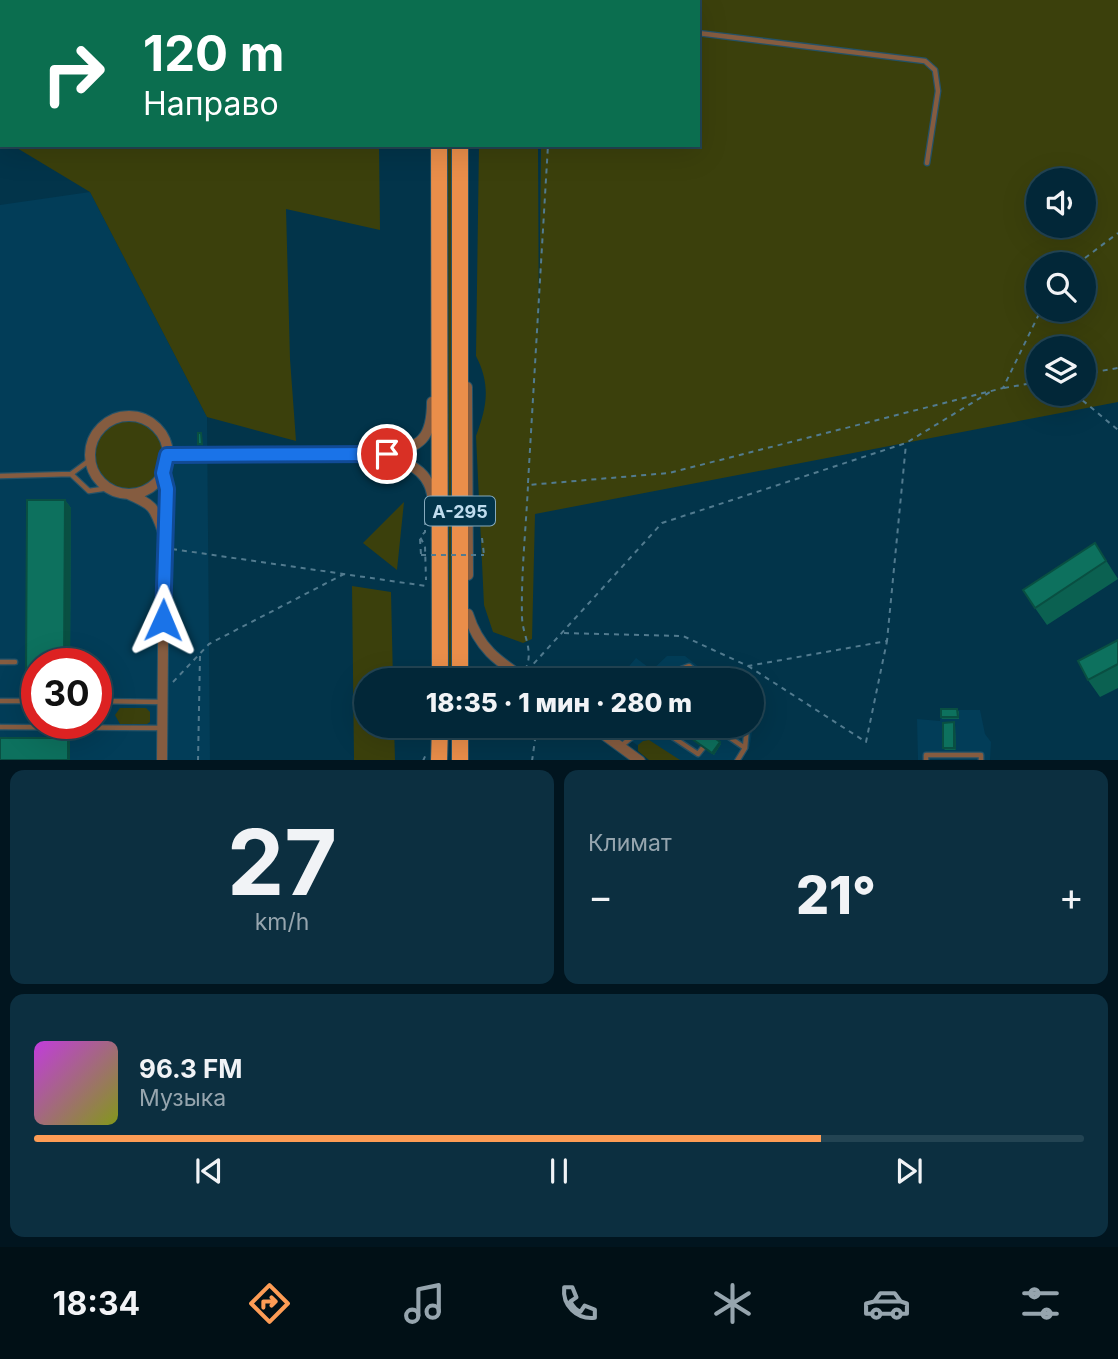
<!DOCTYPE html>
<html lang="ru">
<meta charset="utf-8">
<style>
body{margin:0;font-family:Inter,sans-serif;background:#0c2f40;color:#f1f3f6;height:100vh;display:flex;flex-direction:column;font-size:26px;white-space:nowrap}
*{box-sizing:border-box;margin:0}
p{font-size:23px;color:#96a5ae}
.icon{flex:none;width:38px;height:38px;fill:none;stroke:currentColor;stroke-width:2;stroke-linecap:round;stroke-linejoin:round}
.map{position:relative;height:760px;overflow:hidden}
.sheet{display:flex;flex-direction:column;gap:10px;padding:10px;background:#01151f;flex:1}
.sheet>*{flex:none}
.hud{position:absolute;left:0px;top:0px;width:700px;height:147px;box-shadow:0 7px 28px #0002,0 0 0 2px #234453;background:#0b6e4f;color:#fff;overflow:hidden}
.tools{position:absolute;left:1026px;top:168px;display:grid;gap:14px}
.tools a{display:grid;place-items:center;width:70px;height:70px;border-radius:50%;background:#022738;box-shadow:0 7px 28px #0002,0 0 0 2px #234453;font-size:35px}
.speed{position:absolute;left:21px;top:648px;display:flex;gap:14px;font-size:35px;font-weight:700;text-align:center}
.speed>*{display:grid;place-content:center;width:91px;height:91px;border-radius:50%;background:#022738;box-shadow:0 7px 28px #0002,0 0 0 2px #234453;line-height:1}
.speed .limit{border:10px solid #d22;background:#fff;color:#111}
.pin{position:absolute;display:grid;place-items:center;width:60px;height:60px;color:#fff;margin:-30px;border:4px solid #fff;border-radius:50%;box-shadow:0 2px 7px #0007}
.me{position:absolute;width:77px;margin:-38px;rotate:1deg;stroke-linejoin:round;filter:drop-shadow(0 0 5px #0008)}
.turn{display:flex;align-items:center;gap:24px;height:147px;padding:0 28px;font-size:32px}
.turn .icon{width:91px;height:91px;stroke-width:2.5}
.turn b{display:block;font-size:49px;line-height:60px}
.big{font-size:52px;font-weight:800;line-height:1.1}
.sheet .tile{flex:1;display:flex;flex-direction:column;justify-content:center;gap:10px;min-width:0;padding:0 24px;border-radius:14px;background:#0c2f40}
.sheet .dial{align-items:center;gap:0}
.dial b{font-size:91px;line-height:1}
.song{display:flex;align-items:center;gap:21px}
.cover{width:84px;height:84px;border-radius:10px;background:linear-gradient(135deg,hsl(290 70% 55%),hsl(70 70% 35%))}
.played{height:7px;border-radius:4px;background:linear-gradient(90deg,#fd9c55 75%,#234453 75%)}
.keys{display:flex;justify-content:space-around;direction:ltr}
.heat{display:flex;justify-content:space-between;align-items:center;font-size:38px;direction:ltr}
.sheet .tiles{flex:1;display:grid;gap:10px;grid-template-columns:1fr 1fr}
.tile:last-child{grid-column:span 2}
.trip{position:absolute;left:354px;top:668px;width:410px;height:70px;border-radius:35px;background:#022738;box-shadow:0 7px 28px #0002,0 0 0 2px #234453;font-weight:800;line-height:70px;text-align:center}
.tab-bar{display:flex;height:112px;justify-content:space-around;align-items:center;background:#011016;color:#96a5ae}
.tab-bar .icon{width:49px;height:49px}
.tab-bar .current{color:#fd9c55}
.tab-bar b{font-size:32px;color:#f1f3f6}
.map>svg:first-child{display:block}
</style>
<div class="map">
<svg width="1118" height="761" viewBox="0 0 1118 761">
<rect width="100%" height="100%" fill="#02344a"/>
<path fill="#023d58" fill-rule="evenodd" d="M90 192 207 417 210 760 0 761V205ZM37 663H96V723H37Z
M667 656H685L717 681H622L619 678 636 658 652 670Z
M941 710H980L985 734 991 742 990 760H918L917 719 940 721Z
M751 717 753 724 750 746 742 760H659L624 736 632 730V726H751Z"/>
<path fill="#3b400c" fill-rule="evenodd" d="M0 0H377V2H2V139Z
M542 0H1118V402L535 514 532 639 523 643 493 632 484 605 476 436C487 407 491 385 476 356L479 145H538L539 346 541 145H698V2ZM1038 180H1083V226H1038ZM1038 264H1083V310H1038ZM1038 348H1083V394H1038Z
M12 145H379L380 230 286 209 290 359 296 441 207 417 90 192Z
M448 145H453L455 681H449Z
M95 455a34 34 0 1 1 68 0a34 34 0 1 1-68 0Z
M404 502 397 570 363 543Z
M352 586 391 592 393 681H366V726H394L395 760H354Z
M120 708H146L150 712V722L147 724H120L115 715Z
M649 740 680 760H649L638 751V745L643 741Z"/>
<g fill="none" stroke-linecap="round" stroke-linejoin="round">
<g stroke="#245268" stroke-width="7">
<path id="service" d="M698 33 925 61 935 70 938 91 927 163
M71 474 89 491 109 488
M0 476 71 474 90 460
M0 662H15
M669 681 676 671 689 666 708 681
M0 701H37
M96 701 162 702
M656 726 698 754 718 729
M713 726 745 748
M0 727 161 728
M621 746 637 733 641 726
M737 761 745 748 747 726
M926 761V755H981V761"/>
</g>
<g stroke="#245268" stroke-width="12">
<path id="minor" d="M467 387 468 575
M432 402C432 439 421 446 387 455 413 464 433 474 433 505
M90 455a39 39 0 1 1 78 0a39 39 0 1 1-78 0Z
M167 455H387
M128 494C153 505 154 506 163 532
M468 614C479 649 498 661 528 681
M484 681 494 676 518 675
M592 726 640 761
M162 761 164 536 167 489 163 473"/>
</g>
<g stroke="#245268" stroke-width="18">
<path id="trunk" d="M460 0V2
M439 2V0
M439 145 440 681
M460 681V145
M439 761 440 726
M460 761V726"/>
</g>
<path stroke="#527b8f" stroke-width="2" stroke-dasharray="5 5" stroke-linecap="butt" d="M534 2V0
M1077 264 1118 233
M1083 374 1118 368
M1004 388 1038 382
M1075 394 1118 430
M528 483 548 145
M425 510V532L420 537 425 546 426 580
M482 538 484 555
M420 539 421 555
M172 549 426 586
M564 633 683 636 748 666 887 641 906 444
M748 666 866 742 887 641
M525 670C535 651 522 635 522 616 521 573 526 528 528 485L669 473 1003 388 1041 310
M527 671 662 523 906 443 990 392
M173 682 209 644 344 574
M198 761 200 655
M423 761 427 752
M532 761 537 726"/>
<use href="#service" stroke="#855c40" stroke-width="4.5"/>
<use href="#minor" stroke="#855c40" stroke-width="10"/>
<use href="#trunk" stroke="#ea8e4a" stroke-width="16"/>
<path stroke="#527b8f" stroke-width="2" stroke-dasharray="5 5" stroke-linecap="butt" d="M421 555H484"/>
</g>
<path fill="#0b6151" d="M65 500 71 508 70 663H37V685H32L26 676Z
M1095 543 1118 579 1047 625 1035 608Z
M1118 640V688L1100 697 1088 680Z
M959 711V719H942L941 717Z
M955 724 956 750H945L943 748Z
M673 726H698L721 744 714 755Z"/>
<path fill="#094f42" d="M65 500 71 508 70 663H64Z
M954 722 955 724 956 750 954 748Z
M68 738 70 740V760H68Z
M720 742 721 744 714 755 712 753Z"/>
<path fill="#0d715e" stroke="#094f42" stroke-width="2" d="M198 433H201L202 444H198Z
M27 500H65L64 663H37V677L26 676Z
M1095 543 1106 561 1035 608 1023 590Z
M1118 640V664L1088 680 1078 661Z
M659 673 669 681H653Z
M699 676 705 681H696Z
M941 709H957L958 717H941Z
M954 722V748H943V723Z
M674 726H698L720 742 712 753Z
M0 738H68V760H0Z"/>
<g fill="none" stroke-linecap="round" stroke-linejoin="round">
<g stroke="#114b97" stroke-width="18">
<path id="route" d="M163 620 167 489 163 473 167 455 387 454"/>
</g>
<use href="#route" stroke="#1a73e8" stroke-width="12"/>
</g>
<g text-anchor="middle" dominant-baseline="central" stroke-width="5" stroke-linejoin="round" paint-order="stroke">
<rect fill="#02344a" stroke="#86aabd" stroke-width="2" x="425" y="496.5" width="70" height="29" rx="5"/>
<g font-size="18" font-weight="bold" fill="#bfdcee">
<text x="460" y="511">А-295</text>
</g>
</g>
</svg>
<div class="tools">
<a><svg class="icon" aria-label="sound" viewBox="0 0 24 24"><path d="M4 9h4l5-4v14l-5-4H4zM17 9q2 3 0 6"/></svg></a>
<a><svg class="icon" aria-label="search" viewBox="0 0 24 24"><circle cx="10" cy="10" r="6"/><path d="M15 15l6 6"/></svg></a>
<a><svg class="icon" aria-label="layers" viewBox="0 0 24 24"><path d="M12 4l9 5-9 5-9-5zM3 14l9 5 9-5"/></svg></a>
</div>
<div class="speed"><div class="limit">30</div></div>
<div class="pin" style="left:387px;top:454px;background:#d93025"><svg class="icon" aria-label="arrive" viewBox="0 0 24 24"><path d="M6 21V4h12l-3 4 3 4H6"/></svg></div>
<svg class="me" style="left:163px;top:620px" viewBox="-20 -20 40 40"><path d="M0-17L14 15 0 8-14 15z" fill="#1a73e8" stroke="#fff" stroke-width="4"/></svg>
<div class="trip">18:35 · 1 мин · 280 m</div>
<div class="hud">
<div class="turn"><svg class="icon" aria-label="right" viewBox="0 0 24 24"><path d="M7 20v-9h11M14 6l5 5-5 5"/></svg><div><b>120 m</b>Направо</div></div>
</div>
</div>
<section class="sheet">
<div class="tiles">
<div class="tile dial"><b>27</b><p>km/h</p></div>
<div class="tile"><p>Климат</p>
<div class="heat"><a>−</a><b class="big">21°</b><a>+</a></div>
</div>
<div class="tile">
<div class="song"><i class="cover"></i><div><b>96.3 FM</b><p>Музыка</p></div></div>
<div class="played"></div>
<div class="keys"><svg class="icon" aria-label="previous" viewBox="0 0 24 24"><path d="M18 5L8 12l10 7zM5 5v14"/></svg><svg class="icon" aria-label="pause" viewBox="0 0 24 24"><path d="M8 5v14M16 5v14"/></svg><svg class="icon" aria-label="next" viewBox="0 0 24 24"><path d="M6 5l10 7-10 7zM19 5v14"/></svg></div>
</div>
</div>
</section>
<nav class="tab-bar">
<b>18:34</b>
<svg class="icon current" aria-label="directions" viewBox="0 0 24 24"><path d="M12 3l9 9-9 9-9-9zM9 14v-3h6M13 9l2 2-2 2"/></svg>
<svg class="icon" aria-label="music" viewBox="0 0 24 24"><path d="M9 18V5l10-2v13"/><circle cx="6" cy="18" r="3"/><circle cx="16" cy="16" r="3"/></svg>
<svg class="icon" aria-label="phone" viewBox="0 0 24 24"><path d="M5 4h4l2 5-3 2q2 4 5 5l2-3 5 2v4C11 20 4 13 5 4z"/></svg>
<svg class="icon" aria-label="climate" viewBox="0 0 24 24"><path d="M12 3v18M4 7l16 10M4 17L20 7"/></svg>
<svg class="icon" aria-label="car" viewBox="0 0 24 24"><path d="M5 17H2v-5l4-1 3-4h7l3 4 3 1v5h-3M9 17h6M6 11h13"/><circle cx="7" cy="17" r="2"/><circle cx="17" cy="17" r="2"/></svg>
<svg class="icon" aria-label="filters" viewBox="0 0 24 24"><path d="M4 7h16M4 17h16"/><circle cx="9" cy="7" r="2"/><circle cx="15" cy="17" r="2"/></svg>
</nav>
